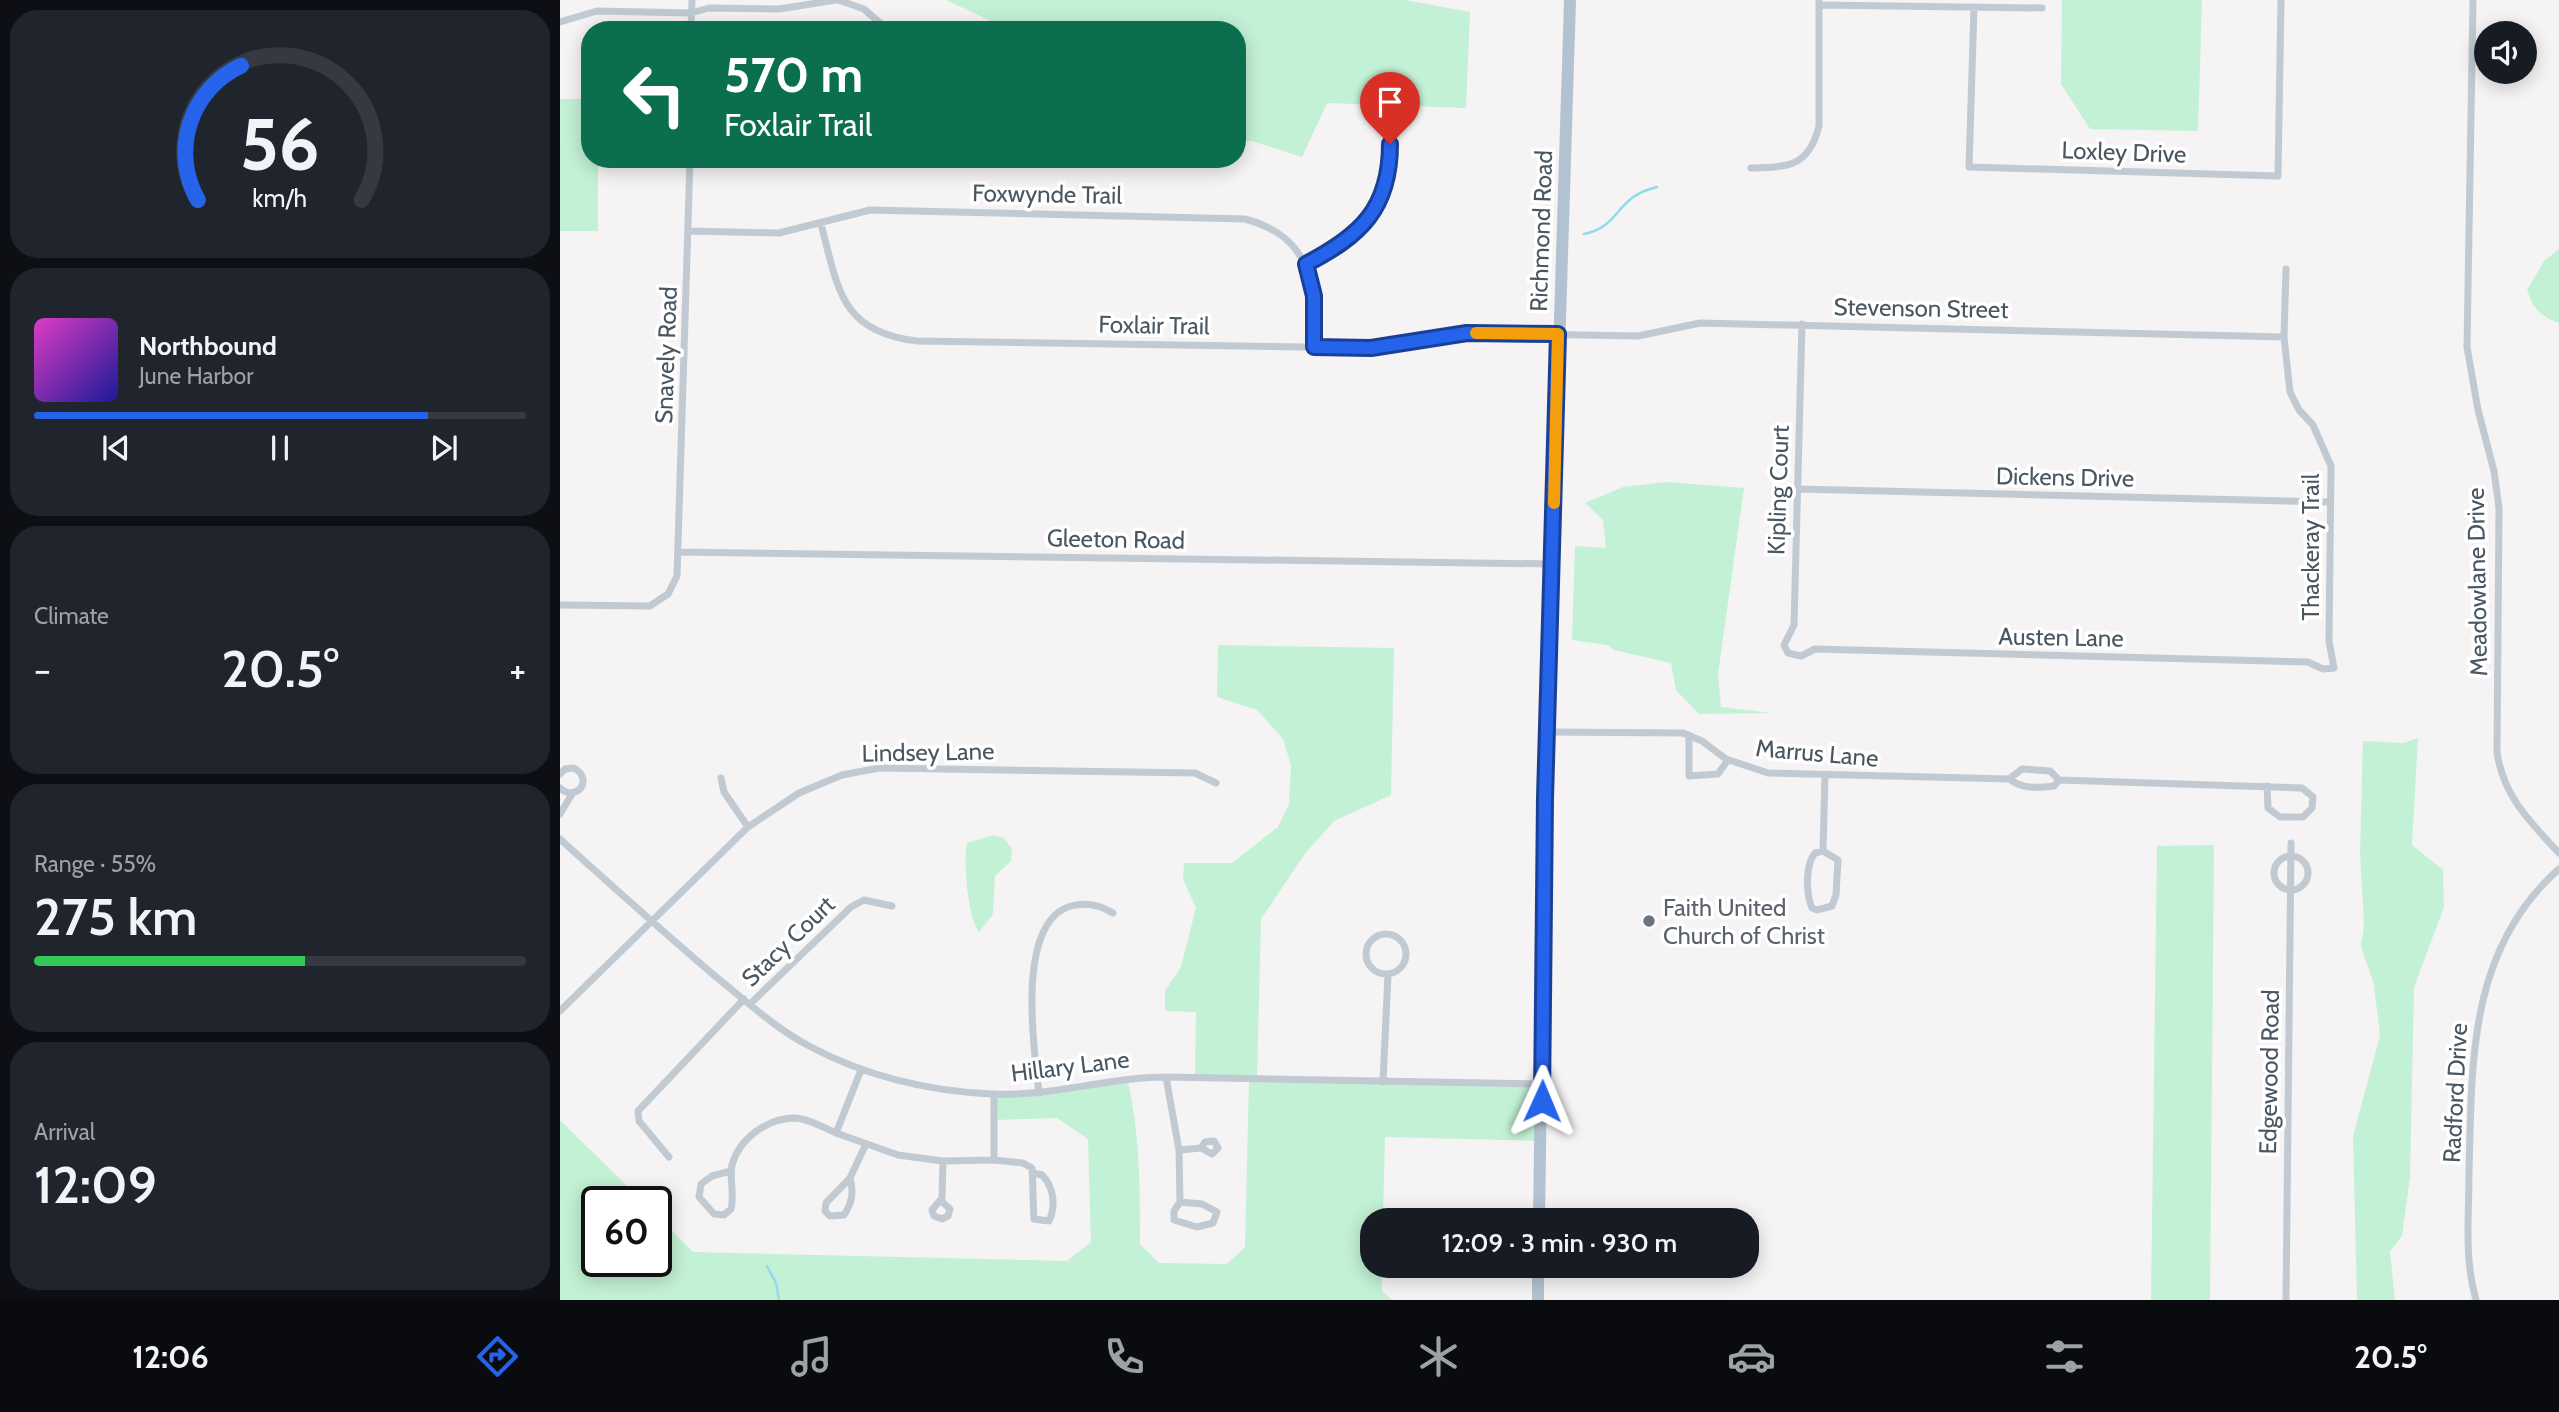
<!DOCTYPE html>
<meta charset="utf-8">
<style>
body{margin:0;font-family:Cabin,sans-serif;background:#20242c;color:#f1f3f6;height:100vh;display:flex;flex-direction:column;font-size:26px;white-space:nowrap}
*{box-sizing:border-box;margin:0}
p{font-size:23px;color:#9ea1a6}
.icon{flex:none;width:38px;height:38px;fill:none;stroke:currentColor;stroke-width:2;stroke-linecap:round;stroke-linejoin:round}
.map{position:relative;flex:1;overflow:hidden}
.side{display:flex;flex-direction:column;gap:10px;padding:10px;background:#0d0f14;width:560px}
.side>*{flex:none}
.guide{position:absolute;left:21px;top:21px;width:665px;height:147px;border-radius:28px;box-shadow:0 4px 18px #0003;background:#0b6e4f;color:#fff;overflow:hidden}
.controls{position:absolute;left:1914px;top:21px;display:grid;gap:14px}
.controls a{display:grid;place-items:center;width:63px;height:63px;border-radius:50%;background:#171b24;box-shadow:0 4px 18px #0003;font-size:35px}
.speed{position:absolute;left:21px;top:1186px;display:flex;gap:14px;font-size:35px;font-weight:700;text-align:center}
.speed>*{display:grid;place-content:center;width:91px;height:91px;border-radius:50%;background:#171b24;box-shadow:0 4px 18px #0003;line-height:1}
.speed .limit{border:4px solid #111;border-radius:10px;background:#fff;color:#111}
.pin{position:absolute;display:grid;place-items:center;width:60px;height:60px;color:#fff;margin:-72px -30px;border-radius:50% 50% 50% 0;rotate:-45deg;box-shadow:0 0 7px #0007}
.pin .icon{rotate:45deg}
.me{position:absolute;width:77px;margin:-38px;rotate:1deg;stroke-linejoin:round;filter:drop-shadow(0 0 5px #0008)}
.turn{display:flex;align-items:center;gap:24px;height:147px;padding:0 28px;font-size:32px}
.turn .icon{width:91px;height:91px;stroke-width:2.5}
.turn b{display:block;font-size:49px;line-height:60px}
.big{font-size:52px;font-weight:600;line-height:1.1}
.side .tile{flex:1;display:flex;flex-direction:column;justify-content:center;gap:10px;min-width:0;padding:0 24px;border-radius:28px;background:#20242c}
.side .dial{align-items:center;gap:0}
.dial svg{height:182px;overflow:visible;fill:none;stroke:#363941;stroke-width:7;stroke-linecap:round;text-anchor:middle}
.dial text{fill:#f1f3f6;stroke:none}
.song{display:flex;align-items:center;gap:21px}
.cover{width:84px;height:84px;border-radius:10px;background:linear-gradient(135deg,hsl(310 70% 55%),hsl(240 70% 35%))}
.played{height:7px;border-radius:4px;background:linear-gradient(90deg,#2563eb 80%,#363941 80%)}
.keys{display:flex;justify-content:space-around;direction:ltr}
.heat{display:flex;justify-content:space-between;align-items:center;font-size:38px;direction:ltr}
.charge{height:10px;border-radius:5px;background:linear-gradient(90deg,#34c759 55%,#363941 0)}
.trip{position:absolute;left:800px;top:1208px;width:399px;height:70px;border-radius:28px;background:#171b24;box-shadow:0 4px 18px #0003;font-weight:600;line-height:70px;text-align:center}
.dock{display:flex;height:112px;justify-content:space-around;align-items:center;background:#090b0e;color:#9ea1a6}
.dock .icon{width:49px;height:49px}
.dock .active{color:#2563eb}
.dock b{font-size:32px;color:#f1f3f6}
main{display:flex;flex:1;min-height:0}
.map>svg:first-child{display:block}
</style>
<main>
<section class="side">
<div class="tile dial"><svg viewBox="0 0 100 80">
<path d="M14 69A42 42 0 1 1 86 69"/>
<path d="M14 69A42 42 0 0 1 33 10" stroke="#2563eb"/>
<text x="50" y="56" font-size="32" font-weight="700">56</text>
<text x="50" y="72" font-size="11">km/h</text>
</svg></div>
<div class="tile">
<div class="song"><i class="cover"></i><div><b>Northbound</b><p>June Harbor</p></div></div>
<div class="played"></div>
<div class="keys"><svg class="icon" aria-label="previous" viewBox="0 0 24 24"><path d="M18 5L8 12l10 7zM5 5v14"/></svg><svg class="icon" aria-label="pause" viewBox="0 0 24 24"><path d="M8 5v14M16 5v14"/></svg><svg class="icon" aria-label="next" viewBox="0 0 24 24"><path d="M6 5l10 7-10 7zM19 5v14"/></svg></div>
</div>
<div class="tile"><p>Climate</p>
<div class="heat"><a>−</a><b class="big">20.5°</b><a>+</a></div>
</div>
<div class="tile"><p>Range · 55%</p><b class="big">275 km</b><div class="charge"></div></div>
<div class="tile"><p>Arrival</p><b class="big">12:09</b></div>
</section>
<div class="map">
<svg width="1999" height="1300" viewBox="0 0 1999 1300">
<rect width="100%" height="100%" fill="#f5f3f3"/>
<path fill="#c3f1d5" d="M386 0H845L910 12 906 108 767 103 742 157 692 141 677 140V30H505L431 21Z
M1502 0H1642L1638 131 1530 129 1501 84Z
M0 99H30V159H38V231H0Z
M1999 249V323C1980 316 1974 310 1967 290L1984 261Z
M1107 482 1184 488 1158 674 1161 707 1212 713 1139 714 1116 690 1111 663 1054 650 1048 645 1012 640 1015 546 1046 548 1043 520 1025 503 1063 487Z
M658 645 834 648 831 795 774 821 744 855 701 919 697 1078 982 1084 981 1141 825 1137 823 1220H812V1265H822V1291L832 1300H0V1120L83 1202H37V1262H96V1215L133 1252 507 1261 531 1242 528 1139 497 1118 434 1120V1094L479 1092 567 1077C580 1133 580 1186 580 1244L599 1263 667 1264 685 1247 689 1079 635 1077 636 1012 605 1011V991L621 967 636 908 623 879 624 863H672L718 827 729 804 731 765 723 739 697 710 657 697Z
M1858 738 1852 845 1883 870 1884 907 1854 987 1850 1177 1842 1236 1830 1251 1835 1300H1797L1793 1136 1820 1036 1814 984 1801 947 1804 925 1800 852 1803 741 1844 743Z
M434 835 444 838 452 849 451 861 435 876 433 914 419 932C408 918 403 861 407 843Z
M1654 845 1650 1300H1591L1597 846Z"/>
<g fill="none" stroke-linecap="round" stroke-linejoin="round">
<path stroke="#90daee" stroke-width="2.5" d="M1024 234C1062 226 1054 197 1097 187
M207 1266 216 1283 219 1300"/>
<path stroke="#c1cad2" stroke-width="7" d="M278 0 304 9 328 30
M1913 0 1907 347 1918 410 1934 471 1939 508 1937 752C1943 796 1970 822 1999 853
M1259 5 1482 8
M1414 8 1409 167 1718 176 1721 0
M0 22 37 11 131 13 149 8 219 9 276 0
M131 30 132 0
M1191 168C1228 167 1249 167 1259 126V1
M261 224C278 288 280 332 357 341L811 348 907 333 1078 336 1140 323 1724 337
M129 231 219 233 310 210 685 219C755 238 754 286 754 347
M746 264C817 226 828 203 830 124
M1242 324 1234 625 1224 645 1228 653 1241 656 1255 649 1748 662 1763 669 1774 668 1769 641 1771 466 1753 425 1739 410 1730 392 1724 337 1726 269
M1238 489 1770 502
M119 552 992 564
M0 605 90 606 108 594 117 576 130 159
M987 732 1123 733 1142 741 1166 759 1208 773 1449 779C1462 789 1478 788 1494 786L1499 780 1490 771 1462 769 1449 779
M1129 735V776L1158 774 1168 760
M0 774 5 769 14 768C34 779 17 803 0 788
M161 778 164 792 188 827
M1499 780 1742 788 1753 797 1752 808 1743 817H1720L1708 808 1707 786
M0 814 12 794
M0 839C51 885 102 931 155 976 185 1000 215 1028 249 1046 305 1076 369 1091 432 1094 491 1097 548 1077 606 1077L981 1084
M1263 851 1278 860 1276 895 1272 906 1257 910 1252 908C1246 894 1245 865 1255 853L1263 851 1265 775
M1714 873a17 17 0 1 1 34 0a17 17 0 1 1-34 0Z
M806 954a20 20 0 1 1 40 0a20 20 0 1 1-40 0Z
M190 1004 291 907 304 900 332 906
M0 1011 188 827 239 793 282 775 319 768 635 773 656 783
M606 1077 619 1150 620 1202 614 1211V1220L637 1227 653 1223 657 1212 642 1204 620 1202
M823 1082 828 974
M479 1093C474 1050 455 922 511 906 526 902 540 905 553 913
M276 1133 338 1155 383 1161
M619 1150 641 1148 652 1154 658 1148 654 1141 645 1142 641 1148
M109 1157 79 1121 78 1111 184 999
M434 1160 463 1163 472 1168C473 1185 473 1202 474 1219L489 1221C496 1206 494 1187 482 1175L473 1173
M171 1171 152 1176 141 1184 139 1197 154 1214 164 1215 171 1209C175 1194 169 1179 172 1165 179 1139 207 1118 235 1118 249 1119 263 1127 276 1133L301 1070
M290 1178C294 1193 292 1203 284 1215L270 1216 265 1211 266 1203 290 1178 305 1146
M381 1201 390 1209 388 1216 382 1219 374 1216 372 1210 382 1198 383 1161 434 1160V1094
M1726 1300 1731 843
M1916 1300C1904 1259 1909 1215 1909 1172 1912 1063 1908 949 1999 869"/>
<path stroke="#b3c2d1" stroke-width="12" d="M979 1220 985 798 1010 0
M978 1300V1265"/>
</g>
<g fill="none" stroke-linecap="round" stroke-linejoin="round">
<g stroke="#184099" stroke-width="18">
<path id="route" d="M830 144C830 209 800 236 746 264L754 296V347L811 348 907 333 998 334 985 798 982 1101"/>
</g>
<use href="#route" stroke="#2563eb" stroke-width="12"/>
<path stroke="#f59e0b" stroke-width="12" d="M916 333 998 334 994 503"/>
</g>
<circle fill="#6b7280" stroke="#fff" stroke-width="2.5" cx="1089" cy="921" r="7"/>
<g text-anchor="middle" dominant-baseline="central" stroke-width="7" stroke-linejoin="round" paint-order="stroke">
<g font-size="24" fill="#4a5661" stroke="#fff">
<text transform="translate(1564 152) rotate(2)">Loxley Drive</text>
<text transform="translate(487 194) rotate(1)">Foxwynde Trail</text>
<text transform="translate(981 231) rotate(-88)">Richmond Road</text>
<text transform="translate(1361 308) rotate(1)">Stevenson Street</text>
<text transform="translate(594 325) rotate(1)">Foxlair Trail</text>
<text transform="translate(106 355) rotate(-88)">Snavely Road</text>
<text transform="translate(1505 477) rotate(1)">Dickens Drive</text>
<text transform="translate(1218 490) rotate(-88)">Kipling Court</text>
<text transform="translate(556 539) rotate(1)">Gleeton Road</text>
<text transform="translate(1750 547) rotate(-90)">Thackeray Trail</text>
<text transform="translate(1917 582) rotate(-91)">Meadowlane Drive</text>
<text transform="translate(1501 637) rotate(1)">Austen Lane</text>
<text transform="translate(368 752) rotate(-1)">Lindsey Lane</text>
<text transform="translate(1257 753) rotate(5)">Marrus Lane</text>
<text transform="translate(228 941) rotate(-44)">Stacy Court</text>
<text transform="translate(510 1066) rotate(-7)">Hillary Lane</text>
<text transform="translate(1709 1072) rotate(-89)">Edgewood Road</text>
<text transform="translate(1895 1093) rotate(-87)">Radford Drive</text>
</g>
<g font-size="24" fill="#5b616d" stroke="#fff" text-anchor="start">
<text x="1103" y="907">Faith United<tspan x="1103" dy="28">Church of Christ</tspan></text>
</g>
</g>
</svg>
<div class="controls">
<a><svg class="icon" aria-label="sound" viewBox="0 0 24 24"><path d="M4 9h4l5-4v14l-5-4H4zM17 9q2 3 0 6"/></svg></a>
</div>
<div class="speed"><div class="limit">60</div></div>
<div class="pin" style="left:830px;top:144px;background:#d93025"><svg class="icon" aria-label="arrive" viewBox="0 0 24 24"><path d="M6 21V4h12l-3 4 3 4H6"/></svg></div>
<svg class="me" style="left:982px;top:1101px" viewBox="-20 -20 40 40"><path d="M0-17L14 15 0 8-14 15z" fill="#2563eb" stroke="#fff" stroke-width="4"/></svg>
<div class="trip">12:09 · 3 min · 930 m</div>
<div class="guide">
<div class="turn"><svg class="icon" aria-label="left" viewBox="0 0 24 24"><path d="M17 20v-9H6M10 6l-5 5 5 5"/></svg><div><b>570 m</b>Foxlair Trail</div></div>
</div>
</div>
</main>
<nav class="dock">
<b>12:06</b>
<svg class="icon active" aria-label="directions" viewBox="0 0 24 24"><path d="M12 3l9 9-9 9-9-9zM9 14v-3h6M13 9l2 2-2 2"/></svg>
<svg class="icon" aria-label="music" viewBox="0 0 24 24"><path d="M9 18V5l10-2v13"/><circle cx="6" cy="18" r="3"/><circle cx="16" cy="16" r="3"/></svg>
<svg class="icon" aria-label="phone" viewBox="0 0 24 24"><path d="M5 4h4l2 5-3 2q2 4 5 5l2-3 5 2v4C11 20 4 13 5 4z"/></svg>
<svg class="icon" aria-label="climate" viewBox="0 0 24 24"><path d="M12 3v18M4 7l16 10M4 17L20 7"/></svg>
<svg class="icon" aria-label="car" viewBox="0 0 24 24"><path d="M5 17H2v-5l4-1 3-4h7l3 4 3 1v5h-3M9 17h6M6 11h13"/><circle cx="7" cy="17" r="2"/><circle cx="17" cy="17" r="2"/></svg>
<svg class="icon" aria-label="filters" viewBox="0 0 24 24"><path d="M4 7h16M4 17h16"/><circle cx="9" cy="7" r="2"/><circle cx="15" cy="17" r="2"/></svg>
<b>20.5°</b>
</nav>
